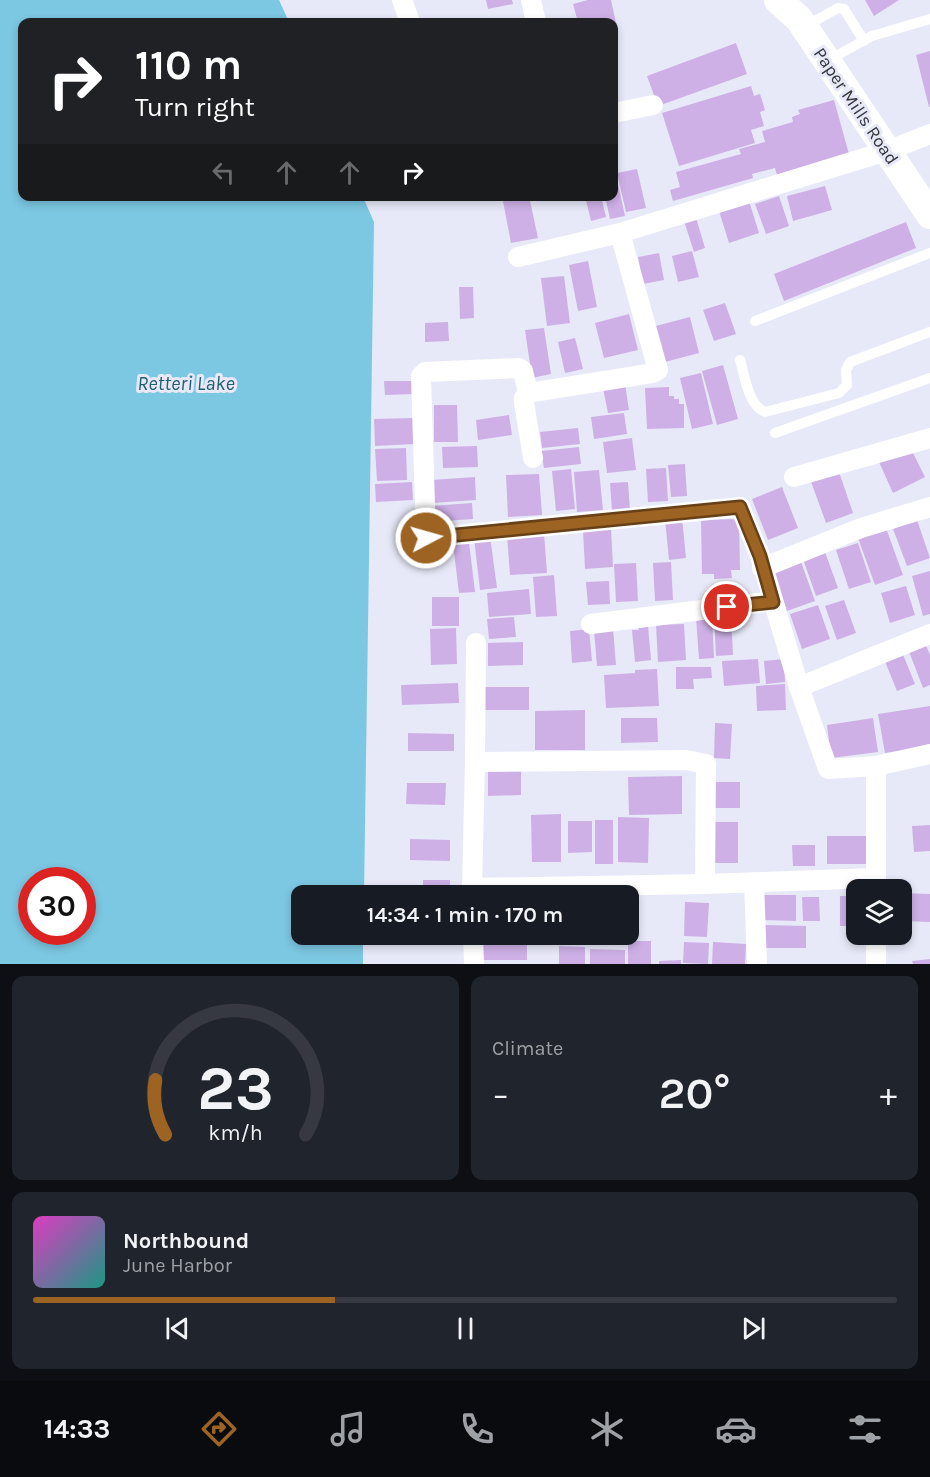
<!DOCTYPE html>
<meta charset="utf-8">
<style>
body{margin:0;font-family:Karla,sans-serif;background:#20242c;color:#f1f3f6;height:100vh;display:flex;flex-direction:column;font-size:22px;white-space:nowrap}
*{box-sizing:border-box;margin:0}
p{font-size:20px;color:#9ea1a6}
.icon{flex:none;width:33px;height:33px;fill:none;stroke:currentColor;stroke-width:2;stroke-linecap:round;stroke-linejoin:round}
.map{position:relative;height:964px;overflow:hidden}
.side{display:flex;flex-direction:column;gap:12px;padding:12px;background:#0d0f14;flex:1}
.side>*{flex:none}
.banner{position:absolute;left:18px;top:18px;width:600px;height:183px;border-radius:12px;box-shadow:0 3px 9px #0003;background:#202124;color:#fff;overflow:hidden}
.fabs{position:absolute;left:846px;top:879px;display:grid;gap:12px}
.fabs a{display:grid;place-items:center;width:66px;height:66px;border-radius:12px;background:#171b24;box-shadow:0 3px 9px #0003;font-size:30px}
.speed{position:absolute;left:18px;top:867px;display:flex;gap:12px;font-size:30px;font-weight:700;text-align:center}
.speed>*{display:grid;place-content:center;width:78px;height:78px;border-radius:50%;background:#171b24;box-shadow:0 3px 9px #0003;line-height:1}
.speed .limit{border:9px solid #d22;background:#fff;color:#111}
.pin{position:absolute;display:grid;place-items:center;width:51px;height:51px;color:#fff;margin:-26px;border:3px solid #fff;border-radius:50%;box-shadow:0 2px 6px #0007}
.me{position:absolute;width:66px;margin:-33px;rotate:84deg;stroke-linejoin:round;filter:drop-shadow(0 0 4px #0008)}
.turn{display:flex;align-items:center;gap:21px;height:126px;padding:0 18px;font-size:27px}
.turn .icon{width:78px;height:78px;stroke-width:2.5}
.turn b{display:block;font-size:42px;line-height:51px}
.lanes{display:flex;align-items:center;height:57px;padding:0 18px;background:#0003;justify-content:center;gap:30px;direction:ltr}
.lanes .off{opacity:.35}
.big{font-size:45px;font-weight:600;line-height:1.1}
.side .widget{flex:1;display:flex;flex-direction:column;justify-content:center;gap:9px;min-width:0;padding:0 21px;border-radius:12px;background:#20242c}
.side .dial{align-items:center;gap:0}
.dial svg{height:156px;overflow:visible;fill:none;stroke:#363941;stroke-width:7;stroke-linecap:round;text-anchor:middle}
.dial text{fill:#f1f3f6;stroke:none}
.song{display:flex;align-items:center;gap:18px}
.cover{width:72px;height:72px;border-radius:9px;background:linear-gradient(135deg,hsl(310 70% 55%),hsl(170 70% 35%))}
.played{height:6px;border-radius:3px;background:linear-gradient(90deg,#9d6322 35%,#363941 35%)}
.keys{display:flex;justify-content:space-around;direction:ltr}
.heat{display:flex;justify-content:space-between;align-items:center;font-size:33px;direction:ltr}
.side .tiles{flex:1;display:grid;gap:12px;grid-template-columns:1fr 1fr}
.widget:last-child{grid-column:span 2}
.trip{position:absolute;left:291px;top:885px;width:348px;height:60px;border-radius:12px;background:#171b24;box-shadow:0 3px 9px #0003;font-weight:600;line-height:60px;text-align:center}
.dock{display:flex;height:96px;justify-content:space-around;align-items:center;background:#090b0e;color:#9ea1a6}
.dock .icon{width:42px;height:42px}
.dock .current{color:#9d6322}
.dock b{font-size:27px;color:#f1f3f6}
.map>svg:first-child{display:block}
</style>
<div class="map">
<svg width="930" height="964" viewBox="0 0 930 964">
<rect width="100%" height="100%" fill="#e7e9f8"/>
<path fill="#7cc7e2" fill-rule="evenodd" d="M0 0H279L289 22H22V196L363 197 374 222 364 895 302 896V934L363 935V964H0ZM32 880H82V932H32Z"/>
<path fill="#ceb0e7" d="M486 0H512L513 4 488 9Z
M588 0H611L616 23 578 22 573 4Z
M865 0H899L874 16Z
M736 43 747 74 658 106 647 76Z
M930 51V107H929L916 55Z
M751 86 754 96 760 94 765 110 760 112 764 126 751 130 755 143 679 166 662 113Z
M834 100 849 154 777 175 775 168 752 174 753 178 673 201 670 190 680 187 676 172 741 154 739 149 765 142 762 131 793 122 792 117 800 114 798 110Z
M637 169 646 208 626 212 617 173Z
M614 175H616L625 216 610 219 605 196H614Z
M825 186 832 210 793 221 787 196Z
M502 196H529L538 238 511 243Z
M585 196H601L606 217 591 221Z
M779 196 789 226 766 234 755 204Z
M749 201 759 233 729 243 719 211Z
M696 218 705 248 694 252 684 221Z
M906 222 916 248 784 301 774 274Z
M692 251 699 277 678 282 672 256Z
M659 253 664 280 643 284 638 257Z
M588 261 597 307 578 311 569 265Z
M564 276 570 323 547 326 541 278Z
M459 287H473L474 318 460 319Z
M725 303 736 334 714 341 703 310Z
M629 314 638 350 604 358 595 323Z
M690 317 699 353 661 363 652 327Z
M448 322 449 341 425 342V323Z
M544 328 551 374 532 378 525 330Z
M575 338 583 369 565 373 558 342Z
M723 365 738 419 717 425 702 371Z
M701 373 713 424 692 429 680 378Z
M384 381H413L414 394 385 395Z
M625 384 629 410 608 413 603 388Z
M669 387V396H674V399H679V404H684V428L647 429 645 388Z
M434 405H457L458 442H434Z
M624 413 627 434 594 439 591 417Z
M509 415 512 435 478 440 476 420Z
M414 418 415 444 375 446 374 419Z
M578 428 580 444 542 448 540 432Z
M632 438 636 470 607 473 603 442Z
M477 446 478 467 443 468 442 447Z
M579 447 581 464 544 468 541 451Z
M910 447 925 477 893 493 879 462Z
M406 448 407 480 377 481 375 449Z
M685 464 687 496 671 497 668 465Z
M837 466 853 513 826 523 809 476Z
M666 468 668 501 648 502 646 469Z
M571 469 575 509 556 511 552 471Z
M599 470 603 510 577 512 574 472Z
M539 474 542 515 508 517 506 475Z
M475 477 476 500 433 503 431 480Z
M412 482 413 500 376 502 375 484Z
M628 482 630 510 612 511 610 483Z
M782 487 798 528 768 540 752 499Z
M472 503 473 519 431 522 430 506Z
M682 518 686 558 669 560 665 519Z
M739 519 740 570H731L732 578 714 579V574H702L701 520Z
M917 520 930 558 907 566 893 529Z
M611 528 613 567 585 569 583 530Z
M886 528 903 575 875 585 858 538Z
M544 533 547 573 510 575 507 535Z
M490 536 497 588 480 590 474 538Z
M469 542 475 592 459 593 453 544Z
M858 543 871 582 849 589 836 550Z
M825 552 838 588 816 596 803 559Z
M800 559 815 601 787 611 772 569Z
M671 562 673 600 655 601 653 563Z
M636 563 638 601 616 602 614 564Z
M930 571V614L923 616 912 576Z
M554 575 557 616 536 617 533 577Z
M609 581 610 604 588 605 586 582Z
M906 586 915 615 890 623 881 593Z
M529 589 531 614 489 617 487 593Z
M432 597H459V626H432Z
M844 600 856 633 837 640 825 606Z
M818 605 830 639 802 649 790 614Z
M731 615 733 655 716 656 714 616Z
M514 617 516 637 489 639 487 619Z
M712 617 714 658 699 659 696 618Z
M684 624 686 660 658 662 656 625Z
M648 626 651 660 635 662 632 630H639L638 627Z
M456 628 457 664 431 665 430 629Z
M613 628 616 665 597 666 594 630Z
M589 629 592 661 572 663 570 631Z
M523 642V665L488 666V643Z
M925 643 930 655V685L923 688 908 649Z
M902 652 915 684 897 691 884 659Z
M758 659 760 683 724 686 722 661Z
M784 659 785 682 766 684 764 661Z
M676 667H711L712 678 693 679 694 689H676Z
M657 669 659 706 606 708 604 675 635 673V670Z
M458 683 459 703 402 705 401 685Z
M785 684 786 710 757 711 756 686Z
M484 687H529V710H484Z
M930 706V746L885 753 878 714Z
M585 710V750H535V711Z
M621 718H657L658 742 621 743Z
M873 718 878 752 831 758 827 725Z
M715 723 732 724 730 759 714 758Z
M408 733 454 734V751H408Z
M488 768H521V795L488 796Z
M682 776V814L629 815 628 777Z
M711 782H740V808H711Z
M407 783H446L445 805 406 804Z
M561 814V862H532L531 815Z
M618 817 649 818 648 863 618 862Z
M595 820H613V864H595Z
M568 821H592V852L568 853Z
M708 822H738V863H708Z
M930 825V851L914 852 912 826Z
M827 836H866V864H827Z
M410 839 450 840V861L410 860Z
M792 845H815V866H793Z
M423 880H450V891L423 892Z
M416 893H459V896H416Z
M902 893 930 894V922L902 921Z
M761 895H796V921L760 920Z
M840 896H856V926H840Z
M802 897H819L820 921H803Z
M685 902 709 903 707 937 684 936Z
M760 925 806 926V948H760Z
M478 934H527V960H478Z
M534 934H556V941H534Z
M560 934H607V940L560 939Z
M628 941H651V964H628Z
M684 942 709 943 708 964 683 963Z
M713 942 746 944 745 964H712Z
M559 946 585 947V964H559Z
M590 949 625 950V964H590Z
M930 959V964H913L912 961Z
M681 960V964H659V961Z"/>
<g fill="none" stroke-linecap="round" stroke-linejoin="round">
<path stroke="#fff" stroke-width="10" d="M806 26 838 8 844 9 864 41
M827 61 872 36 930 19
M755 321 930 253
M740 360C745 377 748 405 765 412L839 393 847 385 846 370 850 362 930 332
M775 433 930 378"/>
<path stroke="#fff" stroke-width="20" d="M402 0 410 22
M531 0 536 22
M614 113 653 105
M518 257 620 233
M528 393 523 371 519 368 425 372 421 376 426 538 740 507 760 556 799 687 828 769 876 766
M533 458 524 403V398L528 393 653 373 658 370 620 233 887 151 930 134
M794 477 930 438
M762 568 861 528 930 507
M591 624 773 601
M799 687 930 634
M475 762 476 643
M754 882 757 964
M472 888 475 762 686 760 706 764 705 884
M876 890V766L930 754
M472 896V888L705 884 876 878
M473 934 474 964
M876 964V934"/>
<path stroke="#fff" stroke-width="28" d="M778 0 799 19 930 215"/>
</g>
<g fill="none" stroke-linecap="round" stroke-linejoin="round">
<g stroke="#664016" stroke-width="15">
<path id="route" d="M426 538 740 507 760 556 773 602 727 607"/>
</g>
<use href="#route" stroke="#9d6322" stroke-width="10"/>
</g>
<g text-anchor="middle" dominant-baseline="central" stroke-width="6" stroke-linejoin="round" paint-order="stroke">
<g font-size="18" fill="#34353a" stroke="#e7e9f8">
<text transform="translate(856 106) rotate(56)">Paper Mills Road</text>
</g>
<g font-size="20" font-style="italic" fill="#225e72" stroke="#e7e9f8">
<text x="186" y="383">Retteri Lake</text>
</g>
</g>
</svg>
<div class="fabs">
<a><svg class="icon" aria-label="layers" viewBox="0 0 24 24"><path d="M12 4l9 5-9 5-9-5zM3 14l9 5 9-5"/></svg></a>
</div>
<div class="speed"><div class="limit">30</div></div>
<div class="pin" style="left:727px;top:607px;background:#d93025"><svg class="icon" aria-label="arrive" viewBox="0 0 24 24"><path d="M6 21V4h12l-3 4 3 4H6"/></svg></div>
<svg class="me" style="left:426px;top:538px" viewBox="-20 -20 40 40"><circle r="17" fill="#9d6322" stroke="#fff" stroke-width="3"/><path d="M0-11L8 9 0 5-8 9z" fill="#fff"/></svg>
<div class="trip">14:34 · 1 min · 170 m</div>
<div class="banner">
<div class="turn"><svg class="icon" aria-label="right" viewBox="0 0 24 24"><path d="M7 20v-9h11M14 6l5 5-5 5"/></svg><div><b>110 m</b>Turn right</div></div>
<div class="lanes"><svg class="icon off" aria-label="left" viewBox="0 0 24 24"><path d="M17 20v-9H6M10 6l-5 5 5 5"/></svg><svg class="icon off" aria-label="ahead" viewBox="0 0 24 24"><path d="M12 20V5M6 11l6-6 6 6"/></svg><svg class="icon off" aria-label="ahead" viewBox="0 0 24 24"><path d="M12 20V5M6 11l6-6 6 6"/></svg><svg class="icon" aria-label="right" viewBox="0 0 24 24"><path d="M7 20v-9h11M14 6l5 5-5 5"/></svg></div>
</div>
</div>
<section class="side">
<div class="tiles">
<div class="widget dial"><svg viewBox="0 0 100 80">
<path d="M14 69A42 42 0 1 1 86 69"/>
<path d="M14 69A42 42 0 0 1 9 41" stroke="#9d6322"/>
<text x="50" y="56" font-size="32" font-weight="700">23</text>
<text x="50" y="72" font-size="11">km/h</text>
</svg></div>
<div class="widget"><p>Climate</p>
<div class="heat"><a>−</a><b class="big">20°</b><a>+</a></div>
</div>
<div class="widget">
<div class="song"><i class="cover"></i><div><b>Northbound</b><p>June Harbor</p></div></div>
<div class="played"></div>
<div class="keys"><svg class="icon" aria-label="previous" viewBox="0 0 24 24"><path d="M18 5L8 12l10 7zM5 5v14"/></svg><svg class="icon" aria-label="pause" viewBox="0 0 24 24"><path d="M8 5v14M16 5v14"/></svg><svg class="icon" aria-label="next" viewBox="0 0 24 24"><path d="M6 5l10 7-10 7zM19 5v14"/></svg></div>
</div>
</div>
</section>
<nav class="dock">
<b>14:33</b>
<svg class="icon current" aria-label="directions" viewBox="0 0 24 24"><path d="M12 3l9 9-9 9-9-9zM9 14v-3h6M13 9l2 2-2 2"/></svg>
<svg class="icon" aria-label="music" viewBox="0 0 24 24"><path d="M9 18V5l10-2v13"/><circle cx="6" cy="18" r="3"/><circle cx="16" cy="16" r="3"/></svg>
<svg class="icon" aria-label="phone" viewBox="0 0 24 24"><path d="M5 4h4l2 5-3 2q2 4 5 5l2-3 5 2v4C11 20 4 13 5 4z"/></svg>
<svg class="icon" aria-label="climate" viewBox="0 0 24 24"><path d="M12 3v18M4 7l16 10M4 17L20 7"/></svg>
<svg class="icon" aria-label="car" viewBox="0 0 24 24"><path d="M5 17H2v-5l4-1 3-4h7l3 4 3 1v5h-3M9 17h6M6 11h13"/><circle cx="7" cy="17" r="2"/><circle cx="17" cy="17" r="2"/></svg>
<svg class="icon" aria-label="filters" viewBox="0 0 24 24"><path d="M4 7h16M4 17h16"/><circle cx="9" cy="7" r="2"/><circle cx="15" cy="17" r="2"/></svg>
</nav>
